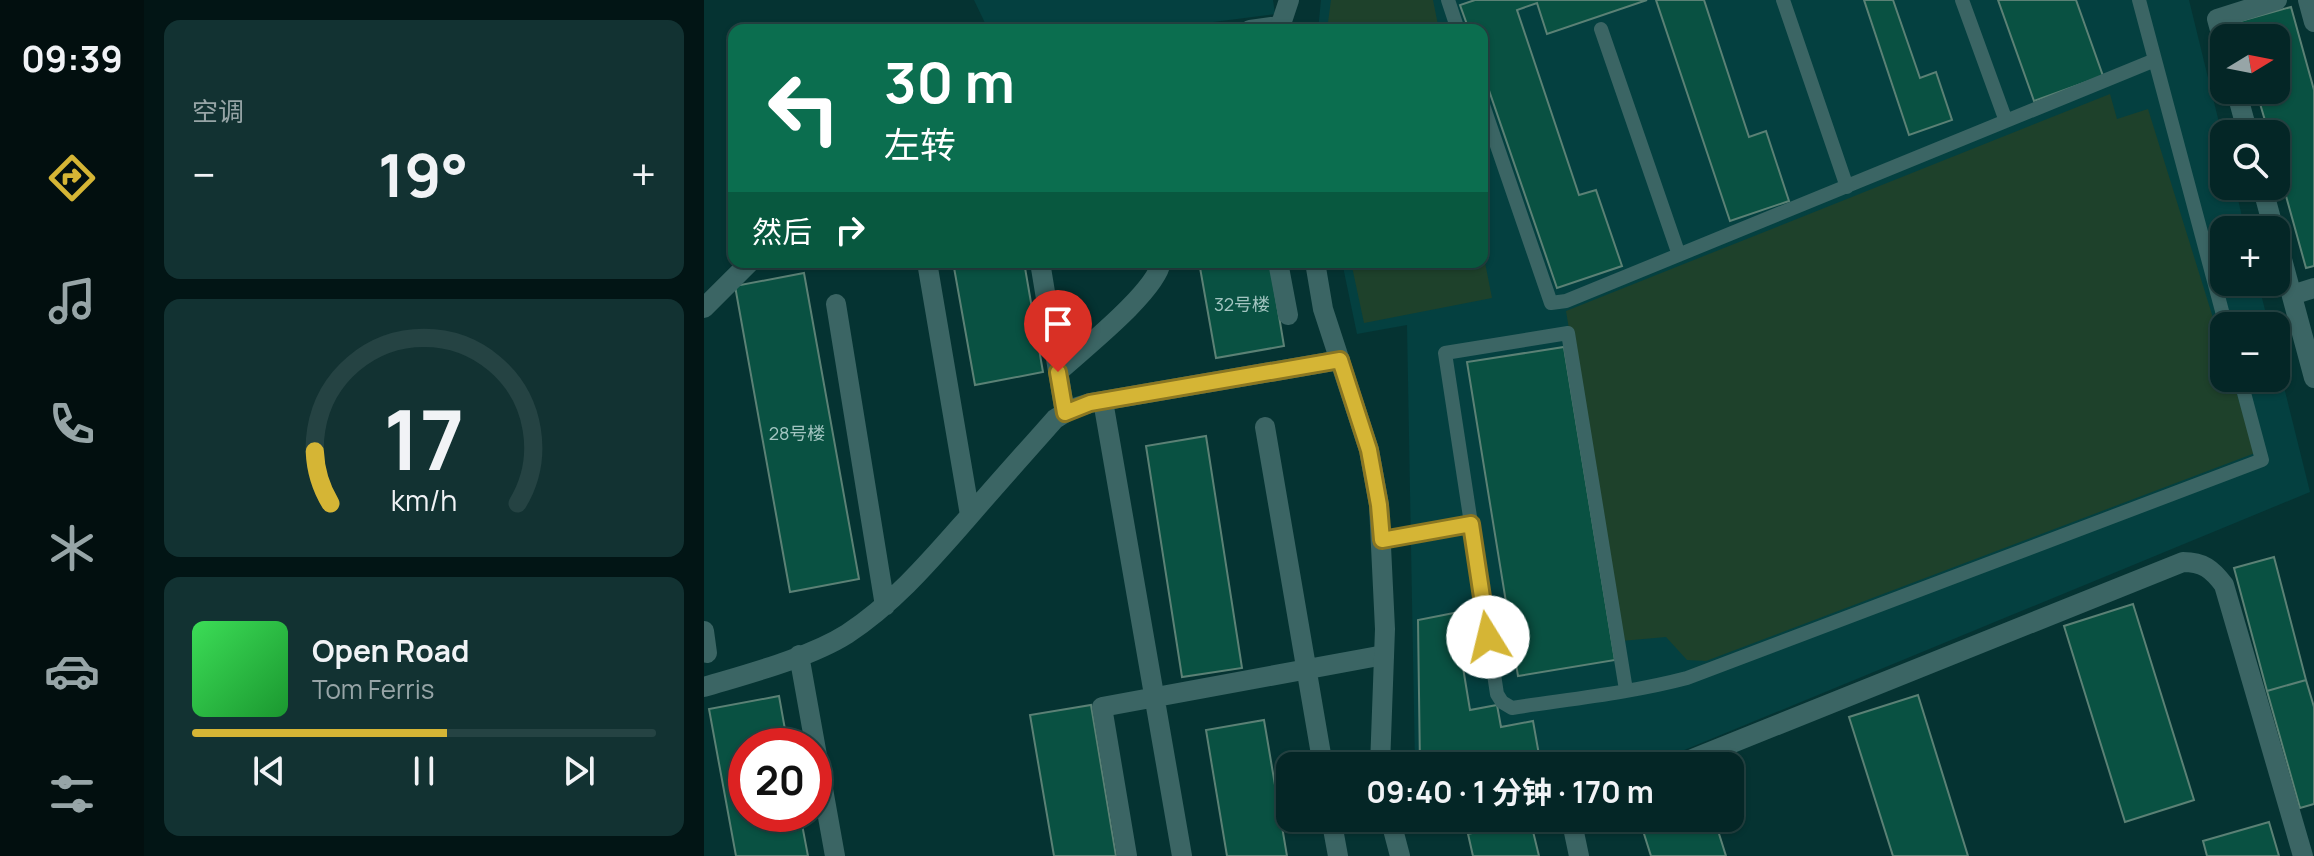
<!DOCTYPE html>
<html lang="zh">
<meta charset="utf-8">
<style>
body{margin:0;font-family:Manrope,"Noto Sans SC",sans-serif;background:#123232;color:#f1f3f6;height:100vh;display:flex;flex-direction:column;font-size:30px;white-space:nowrap}
*{box-sizing:border-box;margin:0}
p{font-size:26px;color:#97a5a7}
.icon{flex:none;width:44px;height:44px;fill:none;stroke:currentColor;stroke-width:2;stroke-linecap:round;stroke-linejoin:round}
.map{position:relative;flex:1;overflow:hidden}
.sheet{display:flex;flex-direction:column;gap:20px;padding:20px;background:#021515;width:560px}
.sheet>*{flex:none}
.banner{position:absolute;left:24px;top:24px;width:760px;height:244px;border-radius:16px;box-shadow:0 2px 6px #0004,0 0 0 2px #254343;background:#0b6e4f;color:#fff;overflow:hidden}
.needle{width:52px;rotate:80deg}
.controls{position:absolute;left:1506px;top:24px;display:grid;gap:16px}
.controls a{display:grid;place-items:center;width:80px;height:80px;border-radius:16px;background:#042626;box-shadow:0 2px 6px #0004,0 0 0 2px #254343;font-size:40px}
.speed{position:absolute;left:24px;top:728px;display:flex;gap:16px;font-size:40px;font-weight:700;text-align:center}
.speed>*{display:grid;place-content:center;width:104px;height:104px;border-radius:50%;background:#042626;box-shadow:0 2px 6px #0004,0 0 0 2px #254343;line-height:1}
.speed .limit{border:12px solid #d22;background:#fff;color:#111}
.pin{position:absolute;display:grid;place-items:center;width:68px;height:68px;color:#fff;margin:-82px -34px;border-radius:50% 50% 50% 0;rotate:-45deg;box-shadow:0 0 8px #0007}
.pin .icon{rotate:45deg}
.me{position:absolute;width:88px;margin:-44px;rotate:351deg;stroke-linejoin:round;filter:drop-shadow(0 0 6px #0008)}
.turn{display:flex;align-items:center;gap:28px;height:168px;padding:0 24px;font-size:36px}
.turn .icon{width:104px;height:104px;stroke-width:2.5}
.turn b{display:block;font-size:56px;line-height:68px}
.then{display:flex;align-items:center;height:76px;padding:0 24px;background:#0003;gap:16px;font-size:30px}
.big{font-size:60px;font-weight:700;line-height:1.1}
.sheet .card{flex:1;display:flex;flex-direction:column;justify-content:center;gap:12px;min-width:0;padding:0 28px;border-radius:16px;background:#123232}
.sheet .dial{align-items:center;gap:0}
.dial svg{height:208px;overflow:visible;fill:none;stroke:#254343;stroke-width:7;stroke-linecap:round;text-anchor:middle}
.dial text{fill:#f1f3f6;stroke:none}
.song{display:flex;align-items:center;gap:24px}
.cover{width:96px;height:96px;border-radius:12px;background:linear-gradient(135deg,hsl(130 70% 55%),hsl(130 70% 35%))}
.played{height:8px;border-radius:4px;background:linear-gradient(90deg,#d5b535 55%,#254343 55%)}
.keys{display:flex;justify-content:space-around;direction:ltr}
.heat{display:flex;justify-content:space-between;align-items:center;font-size:44px;direction:ltr}
.trip{position:absolute;left:572px;top:752px;width:468px;height:80px;border-radius:16px;background:#042626;box-shadow:0 2px 6px #0004,0 0 0 2px #254343;font-weight:700;line-height:80px;text-align:center}
main{display:flex;flex:1;min-height:0}
.tabs{display:flex;flex-direction:column;width:144px;justify-content:space-around;align-items:center;background:#020f0f;color:#97a5a7}
.tabs .icon{width:56px;height:56px}
.tabs .current{color:#d5b535}
.tabs b{font-size:36px;color:#f1f3f6}
.map>svg:first-child{display:block}
</style>
<main>
<nav class="tabs">
<b>09:39</b>
<svg class="icon current" aria-label="directions" viewBox="0 0 24 24"><path d="M12 3l9 9-9 9-9-9zM9 14v-3h6M13 9l2 2-2 2"/></svg>
<svg class="icon" aria-label="music" viewBox="0 0 24 24"><path d="M9 18V5l10-2v13"/><circle cx="6" cy="18" r="3"/><circle cx="16" cy="16" r="3"/></svg>
<svg class="icon" aria-label="phone" viewBox="0 0 24 24"><path d="M5 4h4l2 5-3 2q2 4 5 5l2-3 5 2v4C11 20 4 13 5 4z"/></svg>
<svg class="icon" aria-label="climate" viewBox="0 0 24 24"><path d="M12 3v18M4 7l16 10M4 17L20 7"/></svg>
<svg class="icon" aria-label="car" viewBox="0 0 24 24"><path d="M5 17H2v-5l4-1 3-4h7l3 4 3 1v5h-3M9 17h6M6 11h13"/><circle cx="7" cy="17" r="2"/><circle cx="17" cy="17" r="2"/></svg>
<svg class="icon" aria-label="filters" viewBox="0 0 24 24"><path d="M4 7h16M4 17h16"/><circle cx="9" cy="7" r="2"/><circle cx="15" cy="17" r="2"/></svg>
</nav>
<section class="sheet">
<div class="card"><p>空调</p>
<div class="heat"><a>−</a><b class="big">19°</b><a>+</a></div>
</div>
<div class="card dial"><svg viewBox="0 0 100 80">
<path d="M14 69A42 42 0 1 1 86 69"/>
<path d="M14 69A42 42 0 0 1 8 49" stroke="#d5b535"/>
<text x="50" y="56" font-size="32" font-weight="700">17</text>
<text x="50" y="72" font-size="11">km/h</text>
</svg></div>
<div class="card">
<div class="song"><i class="cover"></i><div><b>Open Road</b><p>Tom Ferris</p></div></div>
<div class="played"></div>
<div class="keys"><svg class="icon" aria-label="previous" viewBox="0 0 24 24"><path d="M18 5L8 12l10 7zM5 5v14"/></svg><svg class="icon" aria-label="pause" viewBox="0 0 24 24"><path d="M8 5v14M16 5v14"/></svg><svg class="icon" aria-label="next" viewBox="0 0 24 24"><path d="M6 5l10 7-10 7zM19 5v14"/></svg></div>
</div>
</section>
<div class="map">
<svg width="1610" height="856" viewBox="0 0 1610 856">
<rect width="100%" height="100%" fill="#053332"/>
<path fill="#044040" d="M270 0H569L571 14 447 30H347L281 23Z
M617 0H1485L1520 143V186H1531L1541 230H1520V282H1554L1565 326H1520V378H1572V355L1606 492 944 765 711 766 703 325 653 334 638 262H778V30H614Z"/>
<path fill="#1e412b" d="M627 0H729L735 30H623Z
M1406 94 1413 119 1444 109 1520 353V378H1528L1551 453 1002 661 983 660 962 637 917 641 862 311Z
M778 247 788 298 660 323 647 262H778Z"/>
<path fill="#095142" stroke="#5b8175" stroke-width="2" d="M771 0H943L843 34 833 3 813 10 875 195 892 190 918 266 853 288 778 70V30H765L756 5Z
M952 0H1000L1045 137 1062 131 1085 201 1026 221Z
M1160 0H1189L1216 78 1232 72 1248 120 1205 135Z
M1294 0H1372L1399 76 1330 101Z
M1587 7 1610 90V266L1602 268 1572 160V134H1565L1552 90H1572V38H1537L1533 22Z
M249 262H320L339 372 271 385Z
M495 262H566L580 346 512 358Z
M100 273 155 579 86 592 31 286Z
M860 347 911 660 814 676 763 362Z
M502 436 538 668 478 677 442 446Z
M1570 557 1602 680 1563 691 1530 568Z
M1429 604 1490 800 1421 822 1360 626Z
M750 613 766 710 793 705 797 727 829 721 837 766H716L714 620Z
M1602 680 1610 707V804L1596 808 1563 691Z
M1214 695 1264 856H1189L1145 717Z
M75 696 84 746H42V814H96L104 856H32L5 709Z
M387 705 412 856H350L326 715Z
M560 720 583 856H523L502 730Z
M935 818H1010L1022 856H947Z
M826 819 835 856H769L764 834Z
M1565 822 1575 856H1503L1499 841Z"/>
<g fill="none" stroke-linecap="round" stroke-linejoin="round">
<path stroke="#3b6564" stroke-width="14" d="M744 0 754 30
M1079 0 1143 187
M1258 0 1302 121
M1435 0 1522 326
M897 29 975 255
M778 102 847 303 862 301 1451 60
M678 540 767 524
M922 690 864 333 741 353 793 694 798 702 808 708C866 699 926 693 983 678L1558 460 1536 378"/>
<path stroke="#3b6564" stroke-width="20" d="M1604 0 1610 22
M546 30 575 26
M1520 45 1513 19 1573 0
M1532 90 1544 134
M1558 186 1570 230
M1572 237 1610 378
M223 262 266 515
M336 262 361 413
M574 262 584 315
M1588 295 1610 288
M132 304 181 606
M0 308 46 262
M354 372C378 350 453 291 457 262
M399 401 478 856
M561 427 619 766
M0 631 3 653
M95 655 131 856
M0 687C43 674 105 658 143 634 190 603 225 562 262 520 291 486 321 453 351 419L367 409 386 403 636 360
M971 766 1479 562C1499 562 1508 569 1520 585L1599 856
M627 818 634 856
M867 818 875 856
M423 856 398 707 680 655"/>
<path stroke="#3b6564" stroke-width="20" d="M575 30 585 0
M611 262 619 309 665 450 675 505 681 629 676 766
M686 818 696 856"/>
</g>
<g fill="none" stroke-linecap="round" stroke-linejoin="round">
<g stroke="#8a7622" stroke-width="20">
<path id="route" d="M354 372 361 413 386 403 636 360 665 450 675 505 678 540 767 524 784 637"/>
</g>
<use href="#route" stroke="#d5b535" stroke-width="14"/>
</g>
<g text-anchor="middle" dominant-baseline="central" stroke-width="8" stroke-linejoin="round" paint-order="stroke">
<g font-size="18" fill="#a3c5c1">
<text x="538" y="304">32号楼</text>
<text x="93" y="433">28号楼</text>
</g>
</g>
</svg>
<div class="controls">
<a><svg class="needle" viewBox="-14 -14 28 28"><path d="M0-13l5 13h-10z" fill="#e53935"/><path d="M0 13l5-13h-10z" fill="#97a5a7"/></svg></a>
<a><svg class="icon" aria-label="search" viewBox="0 0 24 24"><circle cx="10" cy="10" r="6"/><path d="M15 15l6 6"/></svg></a>
<a>+</a>
<a>−</a>
</div>
<div class="speed"><div class="limit">20</div></div>
<div class="pin" style="left:354px;top:372px;background:#d93025"><svg class="icon" aria-label="arrive" viewBox="0 0 24 24"><path d="M6 21V4h12l-3 4 3 4H6"/></svg></div>
<svg class="me" style="left:784px;top:637px" viewBox="-20 -20 40 40"><circle r="19" fill="#fff"/><path d="M0-13L10 11 0 6-10 11z" fill="#d5b535"/></svg>
<div class="trip">09:40 · 1 分钟 · 170 m</div>
<div class="banner">
<div class="turn"><svg class="icon" aria-label="left" viewBox="0 0 24 24"><path d="M17 20v-9H6M10 6l-5 5 5 5"/></svg><div><b>30 m</b>左转</div></div>
<div class="then">然后<svg class="icon" aria-label="right" viewBox="0 0 24 24"><path d="M7 20v-9h11M14 6l5 5-5 5"/></svg></div>
</div>
</div>
</main>
